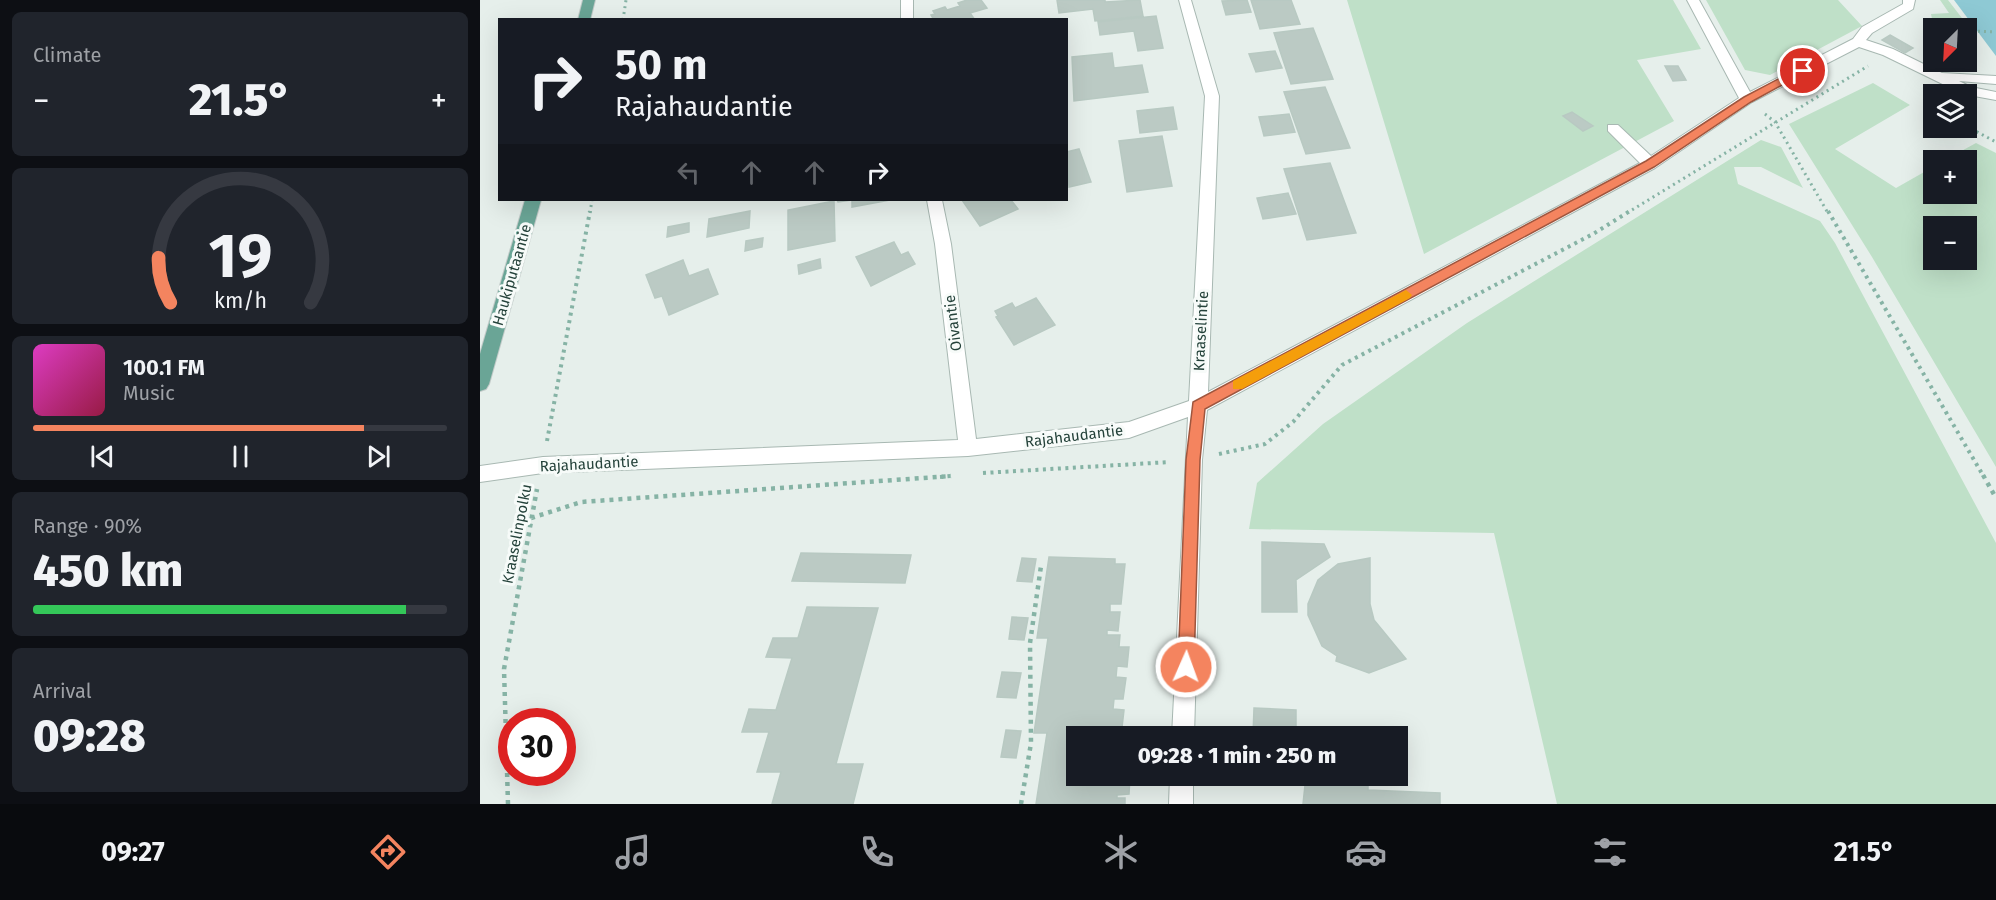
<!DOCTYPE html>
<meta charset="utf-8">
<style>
body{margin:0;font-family:"Fira Sans",sans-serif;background:#20242c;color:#f1f3f6;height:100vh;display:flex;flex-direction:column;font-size:22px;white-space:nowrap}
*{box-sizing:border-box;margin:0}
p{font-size:20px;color:#9ea1a6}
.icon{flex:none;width:33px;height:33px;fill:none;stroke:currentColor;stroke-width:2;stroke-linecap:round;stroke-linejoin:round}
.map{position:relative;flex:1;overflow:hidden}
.drawer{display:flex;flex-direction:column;gap:12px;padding:12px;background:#0d0f14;width:480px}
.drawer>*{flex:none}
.guide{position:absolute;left:18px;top:18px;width:570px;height:183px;border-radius:0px;box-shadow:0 6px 24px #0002;background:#171b24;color:#f1f3f6;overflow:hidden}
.needle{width:39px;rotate:204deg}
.tools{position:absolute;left:1443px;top:18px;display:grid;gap:12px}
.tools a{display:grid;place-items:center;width:54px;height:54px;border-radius:0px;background:#171b24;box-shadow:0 6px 24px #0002;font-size:30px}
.speed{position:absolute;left:18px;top:708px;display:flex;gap:12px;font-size:30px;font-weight:700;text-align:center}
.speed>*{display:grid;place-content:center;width:78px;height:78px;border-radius:50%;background:#171b24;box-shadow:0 6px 24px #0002;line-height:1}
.speed .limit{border:9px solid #d22;background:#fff;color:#111}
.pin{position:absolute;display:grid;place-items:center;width:51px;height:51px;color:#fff;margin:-26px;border:3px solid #fff;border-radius:50%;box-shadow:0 2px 6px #0007}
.me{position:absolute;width:66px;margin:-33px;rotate:2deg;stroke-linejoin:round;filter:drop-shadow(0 0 4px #0008)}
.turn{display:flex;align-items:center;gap:21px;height:126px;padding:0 18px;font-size:27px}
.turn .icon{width:78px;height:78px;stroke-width:2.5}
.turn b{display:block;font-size:42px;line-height:51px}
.lanes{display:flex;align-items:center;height:57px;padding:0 18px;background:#0003;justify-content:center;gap:30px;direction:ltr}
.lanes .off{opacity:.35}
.big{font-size:45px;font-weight:800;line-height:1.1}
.drawer .card{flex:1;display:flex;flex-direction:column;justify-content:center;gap:9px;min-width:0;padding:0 21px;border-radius:9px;background:#20242c}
.drawer .dial{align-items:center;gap:0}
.dial svg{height:156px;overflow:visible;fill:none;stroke:#363941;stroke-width:7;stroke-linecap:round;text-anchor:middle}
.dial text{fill:#f1f3f6;stroke:none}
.song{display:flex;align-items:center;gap:18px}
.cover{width:72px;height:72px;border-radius:9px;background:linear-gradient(135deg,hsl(310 70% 55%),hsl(340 70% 35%))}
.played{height:6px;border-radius:3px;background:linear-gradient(90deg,#f4845f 80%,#363941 80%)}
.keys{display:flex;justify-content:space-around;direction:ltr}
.heat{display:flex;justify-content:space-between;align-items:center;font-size:33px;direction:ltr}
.charge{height:9px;border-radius:4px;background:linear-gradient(90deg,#34c759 90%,#363941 0)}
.trip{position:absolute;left:586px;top:726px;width:342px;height:60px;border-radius:0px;background:#171b24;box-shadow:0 6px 24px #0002;font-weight:800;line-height:60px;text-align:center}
.menu{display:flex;height:96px;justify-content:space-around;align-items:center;background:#090b0e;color:#9ea1a6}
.menu .icon{width:42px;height:42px}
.menu .on{color:#f4845f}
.menu b{font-size:27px;color:#f1f3f6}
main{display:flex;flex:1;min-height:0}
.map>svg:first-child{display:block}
</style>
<main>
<section class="drawer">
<div class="card"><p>Climate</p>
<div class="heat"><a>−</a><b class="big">21.5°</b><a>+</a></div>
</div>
<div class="card dial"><svg viewBox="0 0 100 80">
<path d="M14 69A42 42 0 1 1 86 69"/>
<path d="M14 69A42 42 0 0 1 8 46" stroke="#f4845f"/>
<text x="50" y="56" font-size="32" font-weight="700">19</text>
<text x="50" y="72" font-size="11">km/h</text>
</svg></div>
<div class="card">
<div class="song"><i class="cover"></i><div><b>100.1 FM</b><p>Music</p></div></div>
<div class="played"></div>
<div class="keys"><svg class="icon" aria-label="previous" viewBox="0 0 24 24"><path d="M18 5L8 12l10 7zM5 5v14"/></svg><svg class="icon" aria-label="pause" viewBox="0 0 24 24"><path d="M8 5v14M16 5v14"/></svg><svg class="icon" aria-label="next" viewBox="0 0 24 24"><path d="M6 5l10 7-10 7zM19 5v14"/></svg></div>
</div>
<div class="card"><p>Range · 90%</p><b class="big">450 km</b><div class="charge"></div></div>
<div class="card"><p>Arrival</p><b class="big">09:28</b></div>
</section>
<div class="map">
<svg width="1516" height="804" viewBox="0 0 1516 804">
<rect width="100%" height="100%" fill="#e6efeb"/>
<path fill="#bfe0c8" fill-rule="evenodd" d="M867 0H1193L1221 49 1157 60 1194 121 944 254Z
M1226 0H1358L1382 26 1290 75 1265 70Z
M1460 0H1468L1485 22H1460L1452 19 1451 14 1469 13Z
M1393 83 1430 105 1355 149 1416 188 1453 167 1454 194H1486V160H1465L1496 143 1516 153V467L1392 257 1309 124ZM1454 226H1486V260H1454Z
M1281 140 1301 147 1323 188 1281 167H1254L1258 184 1340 221 1355 243 1516 543V804H1077L1014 533 769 529 777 483 843 424 987 323Z"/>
<path fill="#8ec9d4" d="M1474 0H1516V56Z"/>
<path fill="#bbcac4" stroke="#b8c9c2" stroke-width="1.5" d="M487 0H501L507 8 490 13 495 20H454L451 15 455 14 453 11 465 7 467 10 480 6 478 3Z
M577 0H625V2L660 0 663 16 615 21 613 9 579 13Z
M767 0 771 12 746 15 742 1Z
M771 0H811L820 24 780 29Z
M676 16 683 48 658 51 654 31 620 35 618 22Z
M833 28 853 79 811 84 794 33Z
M1410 35 1433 48 1425 53 1402 40Z
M795 51 802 68 776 72 769 54Z
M632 53 634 68 662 65 668 92 594 101 592 57Z
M1185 66H1198L1206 80 1193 81Z
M845 87 870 148 826 154 804 92Z
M693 107 697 129 660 133 657 111Z
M1092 112 1113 126 1103 131 1083 116Z
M809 114 815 132 784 136 779 117Z
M682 136 692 186 647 192 639 141Z
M599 149 611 182 589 187 586 152Z
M850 163 876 233 827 240 804 169Z
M808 193 816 214 783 219 777 198Z
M357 200H410L372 207V200L358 202Z
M482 200H531L538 209 500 226Z
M354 201 355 241 308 250V210Z
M270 211 269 228 227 237 229 219Z
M209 223V232L187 237 188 227Z
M283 238 282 247 265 251 266 241Z
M414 242 421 255 428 252 435 264 391 286 376 257Z
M340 259 341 268 319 274 318 265Z
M203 260 209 276 228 269 238 294 189 315 182 296 175 298 166 275Z
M556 298 575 325 534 345 516 317 518 316 515 311 532 303 535 308Z
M782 542 844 544 850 557 816 580 817 612H782Z
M321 553 431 555 425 583 312 581Z
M569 557 635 559V564H645L641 604H630V612H640L638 631 627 630V635H640L639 647H649L647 667 637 666 636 677 646 678 643 699H634L633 709 644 710 641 736H597V776H650L649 794 637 795V798H645V804H556L567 733H554L568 638H557Z
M542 558 556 559 552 582 537 581Z
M890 558V604L894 620 926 659 889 673 856 661 857 656 842 646 828 615V604L838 580 858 564Z
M327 607 398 608 356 764H383L373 804H292L301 772H277L289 732H262L269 709 296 710 312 658 286 657 293 638H318Z
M532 617 548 618 544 640 529 639Z
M522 672 541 673 536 698 517 697Z
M774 708 816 710V736H773Z
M526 730 541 731 536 758 521 757Z
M825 733 886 736H825Z
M826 776H888V790L960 793V804H823Z"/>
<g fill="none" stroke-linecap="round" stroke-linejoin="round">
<g stroke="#a8b8b2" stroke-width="2">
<path id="minor" d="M421 0H433V20H421Z
M699 0H711L739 96 728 392 1160 163 1128 131V125H1138L1171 156 1259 98 1207 0H1219L1270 92 1373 39 1382 27 1423 4V0H1435L1433 9 1392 33 1386 40 1413 49 1462 73 1516 76V84L1479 81 1491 87 1516 92V100L1483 94 1403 55 1379 47 1272 102 1175 168 727 410 722 460 714 736H692L708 417 649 438 488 456 63 473 0 482V466L63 457 478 440 455 244 447 200H462L471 244 496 439 649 422 709 401 725 96Z
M690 776H713V804H689Z"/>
</g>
<g stroke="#c2cac8" stroke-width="2">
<path id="major" d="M103 0H115L110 20H98Z
M45 200H61L9 384 6 389 0 391V354Z"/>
</g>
<path stroke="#86b3a5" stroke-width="3" stroke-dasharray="2 4" stroke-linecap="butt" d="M143 20 146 0
M1492 31 1516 32
M1285 114 1295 122 1348 213
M1486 126 1516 142
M110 213 112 200
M1147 213 1388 66"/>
<path stroke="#86b3a5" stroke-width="4" stroke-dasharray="3 4.5" stroke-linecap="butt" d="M1348 211 1504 477
M67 441 110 211
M739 454 785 444 813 422 862 365 1113 234 1150 211
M503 473 690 462
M460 477 471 476"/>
<path stroke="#86b3a5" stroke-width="4.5" stroke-dasharray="4 5" stroke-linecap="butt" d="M1503 475 1516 498
M51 518 101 502 471 476
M28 804 24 669 57 489
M541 804 551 743 550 643 561 566"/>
<use href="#minor" fill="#fff" fill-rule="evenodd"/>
<use href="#major" fill="#6aa596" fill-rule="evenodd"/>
</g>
<path fill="#f4845f" stroke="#9f563e" stroke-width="1.5" d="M1319 68 1328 71 1271 102 1174 167 725 409 720 460 714 667 712 673 706 676 700 673 698 667 706 460 713 402 1166 161 1264 97Z"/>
<path fill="#f59e0b" d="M926 290 932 295 930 298 762 389H753V381Z"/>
<g text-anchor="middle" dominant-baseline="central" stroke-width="6" stroke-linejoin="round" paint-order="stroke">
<g font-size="15" fill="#24423a" stroke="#f7fbf9">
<text transform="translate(32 275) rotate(-74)">Haukiputaantie</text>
<text transform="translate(473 323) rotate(-97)">Oivantie</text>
<text transform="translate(721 331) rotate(-87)">Kraaselintie</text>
<text transform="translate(594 436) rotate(-7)">Rajahaudantie</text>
<text transform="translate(109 464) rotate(-3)">Rajahaudantie</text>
<text transform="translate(37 534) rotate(-79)">Kraaselinpolku</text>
</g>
</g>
</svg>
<div class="tools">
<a><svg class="needle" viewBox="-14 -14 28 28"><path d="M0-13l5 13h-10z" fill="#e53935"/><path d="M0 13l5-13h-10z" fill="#9ea1a6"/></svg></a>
<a><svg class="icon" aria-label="layers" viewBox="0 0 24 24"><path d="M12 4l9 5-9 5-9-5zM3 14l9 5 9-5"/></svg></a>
<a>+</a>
<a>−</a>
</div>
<div class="speed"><div class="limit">30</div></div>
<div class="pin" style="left:1323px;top:71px;background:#d93025"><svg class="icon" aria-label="arrive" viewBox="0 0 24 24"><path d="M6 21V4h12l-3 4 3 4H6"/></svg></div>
<svg class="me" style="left:706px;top:667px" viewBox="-20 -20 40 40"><circle r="17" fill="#f4845f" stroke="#fff" stroke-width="3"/><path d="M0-11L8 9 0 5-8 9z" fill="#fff"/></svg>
<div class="trip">09:28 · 1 min · 250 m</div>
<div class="guide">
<div class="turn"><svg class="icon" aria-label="right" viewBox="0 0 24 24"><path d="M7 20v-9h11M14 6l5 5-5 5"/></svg><div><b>50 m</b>Rajahaudantie</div></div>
<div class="lanes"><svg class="icon off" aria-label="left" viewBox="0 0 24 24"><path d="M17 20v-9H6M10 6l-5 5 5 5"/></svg><svg class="icon off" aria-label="ahead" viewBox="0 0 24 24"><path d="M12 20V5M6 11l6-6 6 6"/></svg><svg class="icon off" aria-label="ahead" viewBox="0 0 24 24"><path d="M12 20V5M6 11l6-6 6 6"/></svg><svg class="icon" aria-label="right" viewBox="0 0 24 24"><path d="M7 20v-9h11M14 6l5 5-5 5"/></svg></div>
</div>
</div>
</main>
<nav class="menu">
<b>09:27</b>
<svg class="icon on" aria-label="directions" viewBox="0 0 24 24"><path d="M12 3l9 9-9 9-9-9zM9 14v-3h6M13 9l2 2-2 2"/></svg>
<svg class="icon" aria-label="music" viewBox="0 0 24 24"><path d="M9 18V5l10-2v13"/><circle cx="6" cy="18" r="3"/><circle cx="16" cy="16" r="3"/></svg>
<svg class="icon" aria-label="phone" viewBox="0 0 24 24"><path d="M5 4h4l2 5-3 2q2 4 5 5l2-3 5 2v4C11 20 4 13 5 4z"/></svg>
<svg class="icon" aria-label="climate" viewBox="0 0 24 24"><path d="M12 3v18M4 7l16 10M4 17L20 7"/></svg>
<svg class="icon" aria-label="car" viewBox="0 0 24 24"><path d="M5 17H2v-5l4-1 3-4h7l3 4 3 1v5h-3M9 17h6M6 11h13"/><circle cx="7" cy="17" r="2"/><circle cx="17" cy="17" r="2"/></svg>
<svg class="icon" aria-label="filters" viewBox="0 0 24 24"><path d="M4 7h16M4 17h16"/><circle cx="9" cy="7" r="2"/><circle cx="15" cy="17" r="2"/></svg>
<b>21.5°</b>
</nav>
